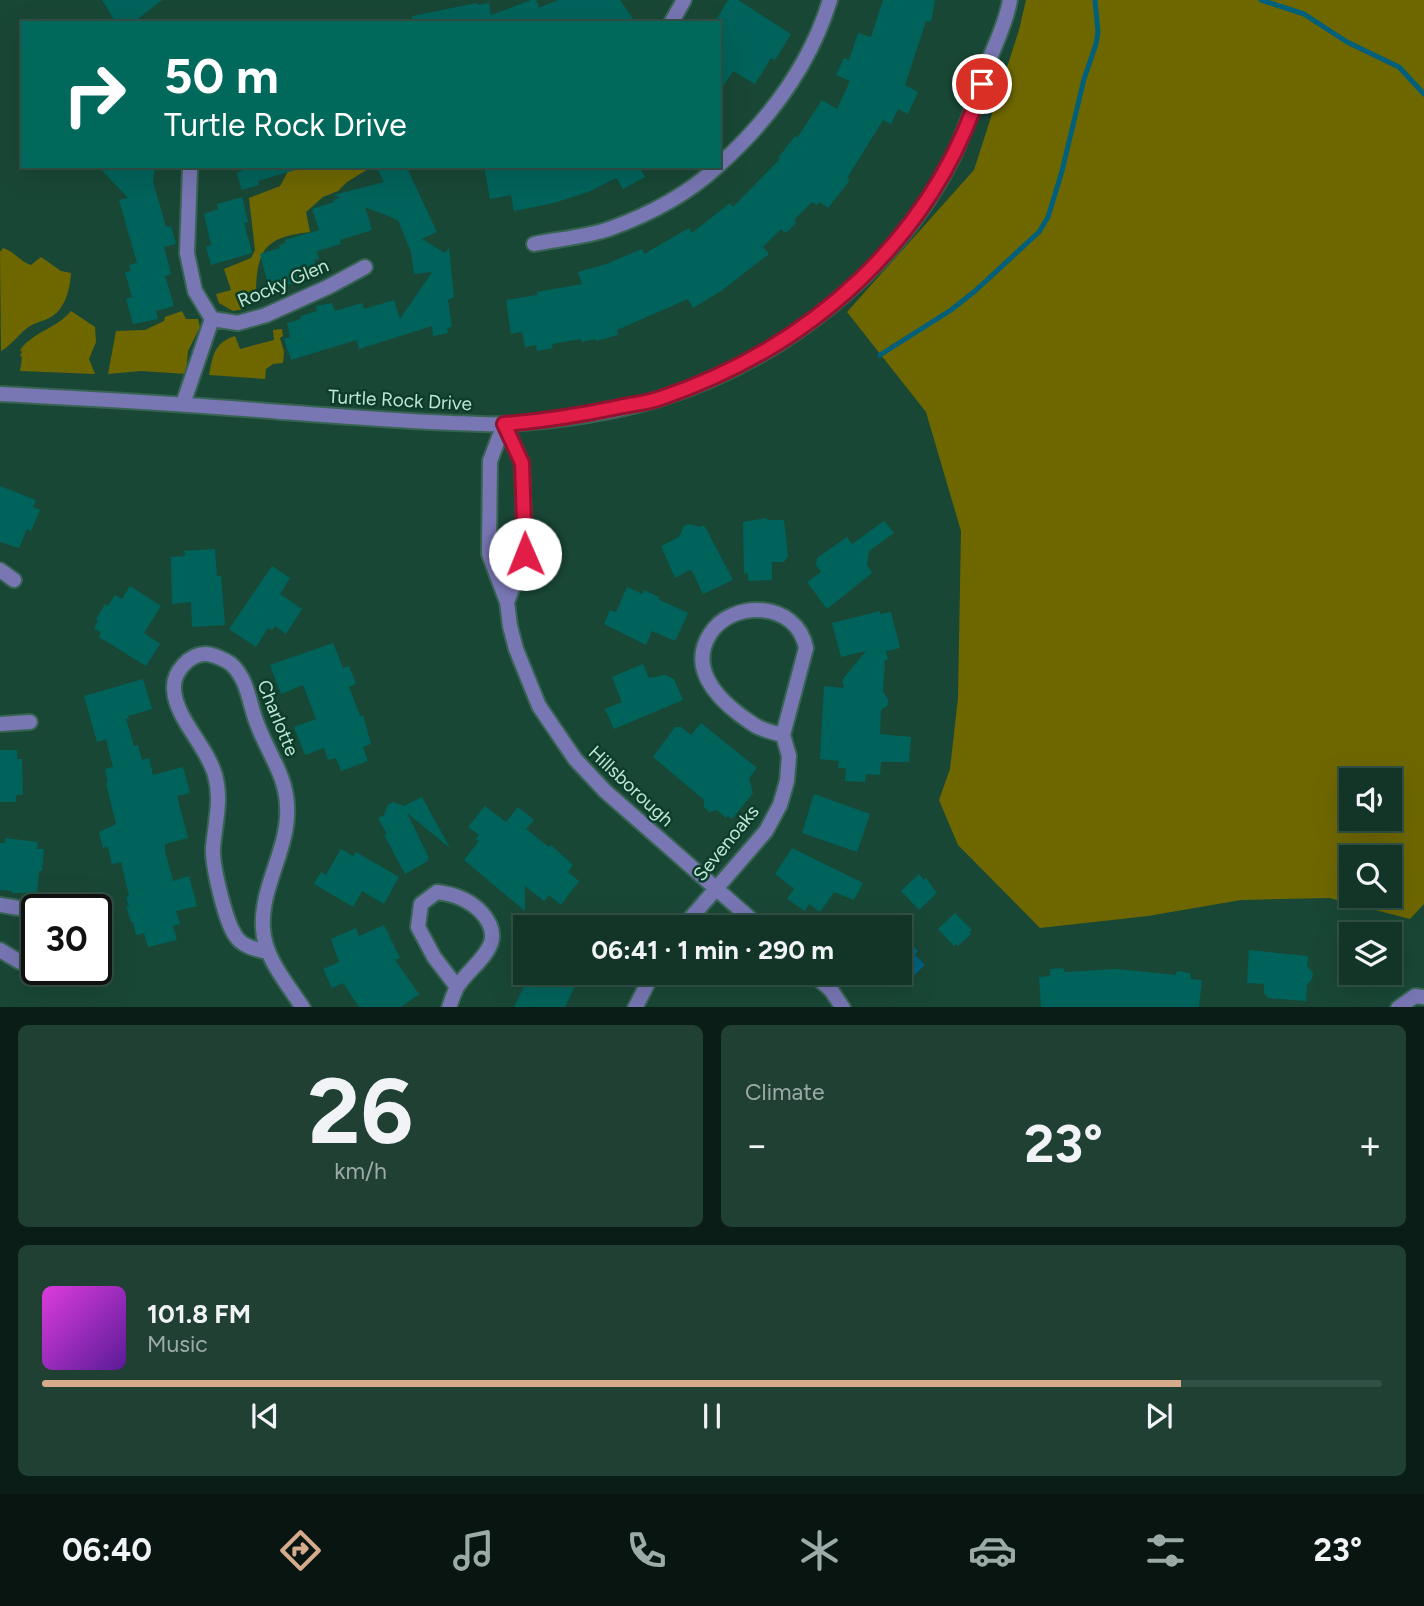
<!DOCTYPE html>
<meta charset="utf-8">
<style>
body{margin:0;font-family:Figtree,sans-serif;background:#204034;color:#f1f3f6;height:100vh;display:flex;flex-direction:column;font-size:26px;white-space:nowrap}
*{box-sizing:border-box;margin:0}
p{font-size:23px;color:#9daba8}
.icon{flex:none;width:38px;height:38px;fill:none;stroke:currentColor;stroke-width:2;stroke-linecap:round;stroke-linejoin:round}
.map{position:relative;height:1007px;overflow:hidden}
.side{display:flex;flex-direction:column;gap:18px;padding:18px;background:#0a1d16;flex:1}
.side>*{flex:none}
.top-card{position:absolute;left:21px;top:21px;width:700px;height:147px;border-radius:0px;box-shadow:0 7px 28px #0002,0 0 0 2px #325045;background:#00695c;color:#fff;overflow:hidden}
.controls{position:absolute;left:1339px;top:768px;display:grid;gap:14px}
.controls a{display:grid;place-items:center;width:63px;height:63px;border-radius:0px;background:#133528;box-shadow:0 7px 28px #0002,0 0 0 2px #325045;font-size:35px}
.speed{position:absolute;left:21px;top:894px;display:flex;gap:14px;font-size:35px;font-weight:700;text-align:center}
.speed>*{display:grid;place-content:center;width:91px;height:91px;border-radius:50%;background:#133528;box-shadow:0 7px 28px #0002,0 0 0 2px #325045;line-height:1}
.speed .limit{border:4px solid #111;border-radius:10px;background:#fff;color:#111}
.pin{position:absolute;display:grid;place-items:center;width:60px;height:60px;color:#fff;margin:-30px;border:4px solid #fff;border-radius:50%;box-shadow:0 2px 7px #0007}
.me{position:absolute;width:77px;margin:-38px;rotate:359deg;stroke-linejoin:round;filter:drop-shadow(0 0 5px #0008)}
.turn{display:flex;align-items:center;gap:24px;height:147px;padding:0 28px;font-size:32px}
.turn .icon{width:91px;height:91px;stroke-width:2.5}
.turn b{display:block;font-size:49px;line-height:60px}
.big{font-size:52px;font-weight:700;line-height:1.1}
.side .card{flex:1;display:flex;flex-direction:column;justify-content:center;gap:10px;min-width:0;padding:0 24px;border-radius:10px;background:#204034}
.side .dial{align-items:center;gap:0}
.dial b{font-size:91px;line-height:1}
.song{display:flex;align-items:center;gap:21px}
.cover{width:84px;height:84px;border-radius:10px;background:linear-gradient(135deg,hsl(300 70% 55%),hsl(270 70% 35%))}
.played{height:7px;border-radius:4px;background:linear-gradient(90deg,#d6ab8b 85%,#325045 85%)}
.keys{display:flex;justify-content:space-around;direction:ltr}
.heat{display:flex;justify-content:space-between;align-items:center;font-size:38px;direction:ltr}
.side .tiles{flex:1;display:grid;gap:18px;grid-template-columns:1fr 1fr}
.card:last-child{grid-column:span 2}
.trip{position:absolute;left:513px;top:915px;width:399px;height:70px;border-radius:0px;background:#133528;box-shadow:0 7px 28px #0002,0 0 0 2px #325045;font-weight:700;line-height:70px;text-align:center}
.dock{display:flex;height:112px;justify-content:space-around;align-items:center;background:#081510;color:#9daba8}
.dock .icon{width:49px;height:49px}
.dock .active{color:#d6ab8b}
.dock b{font-size:32px;color:#f1f3f6}
.map>svg:first-child{display:block}
</style>
<div class="map">
<svg width="1424" height="1008" viewBox="0 0 1424 1008">
<rect width="100%" height="100%" fill="#194736"/>
<path fill="#6e6700" fill-rule="evenodd" d="M1026 0H1424V904L1410 919 1329 898 1241 900 1148 916 1040 928 958 845 939 800 950 769 958 698 961 531 926 412 847 312 974 170 1019 30ZM1390 780V819H1351V780ZM1351 858H1390V896H1351Z
M291 166H373L347 182 338 191 323 197 306 212 310 232C267 237 257 248 256 290L240 296 244 309 233 311 219 303 216 294 231 290 224 269 251 258 255 250 249 198 280 186Z
M3 248C14 251 19 261 31 265L41 257 61 271 71 273C70 288 66 308 51 317 45 321 36 322 30 326 19 333 12 345 1 351L0 252Z
M71 311 95 327 96 342 89 359 95 374 20 371 22 358 20 355 22 352 20 350C34 331 56 329 71 311Z
M182 311 186 319H198L200 327 188 351 186 374 141 371 108 374 116 331 145 330 164 321 165 317Z
M282 329 283 336 280 338 284 352 283 363 273 364 266 369 265 379 209 375C213 355 214 343 235 336L240 349 274 340 273 330Z"/>
<path fill="#00607b" d="M900 932 918 951 915 955 925 965 904 985 897 973H900Z"/>
<g fill="none" stroke-linecap="round" stroke-linejoin="round">
<path stroke="#00607b" stroke-width="5" d="M1261 0 1304 14 1347 42 1399 67 1424 94
M880 355 951 310 975 291 1039 232 1048 217 1062 171 1084 79 1096 44 1098 32 1095 0"/>
</g>
<path fill="#00635b" d="M102 0H162L133 23H116Z
M531 0H536L539 8 558 0H620L636 23H413L412 16 477 3V5L489 3 491 15Z
M728 0H738L791 34 775 60 771 58 755 84 733 71 719 93V23L715 22Z
M883 0H935L931 22 926 21 905 85 918 92 908 114 898 109 891 124 883 120 847 178 850 180 828 208 820 202 817 205 812 202 794 220 796 223 786 233 781 229 763 247 769 254 721 291 693 308 688 299 617 330 618 335 596 341 595 339 582 342 581 339 552 344 553 348 537 351 536 345 525 347 522 332 511 334 506 300 537 295V292L582 284 578 272 606 264 642 249 644 254 689 228 692 233 730 203 733 207 780 159 778 158 795 136 797 138 822 100 837 109 850 81 836 75 844 58 849 60 858 33 871 37Z
M98 166H155L153 182 166 227 171 226 176 244 164 247 171 274 165 276 174 306 156 311 158 319 133 324 126 299 132 297 125 272 131 271 129 265 137 263 119 200 128 198Z
M240 166H294L295 170 258 181 259 185 242 190 237 173 242 171Z
M386 166H406L437 232 422 239 445 253 449 248 454 297 448 300 452 327 447 328 448 333 433 336 432 326 359 349 357 340 353 341 291 360 284 339 290 337 287 323 301 319 300 316 317 311 316 306 332 303 335 311 362 303 364 309 394 300 400 319 432 272 414 274 411 252 398 220 365 207 372 230 340 240 341 244 317 251 319 259 314 260 317 273 301 277 302 281 287 285 288 290 271 295 260 254 280 248 279 245 286 243 285 240 319 230 312 209 334 202 333 200 340 198 334 195 384 182 378 170Z
M484 166H639L645 177 623 189 616 178 591 191 554 203 514 211 511 195 490 199Z
M242 197 248 222 244 223 252 253 211 265 206 247 211 245 204 214 218 209 217 204Z
M0 486 36 500 33 507 40 510 31 531 27 529 19 548 0 542Z
M767 518V520H784L788 556 784 562H772V580L748 581V573L744 574 743 522Z
M884 521 894 533 869 551 867 565 872 573 827 609 807 582 821 572 816 565 817 558 847 537 852 544Z
M689 524 700 527 704 525 733 580 703 594 692 571 689 570 675 578 661 546 679 537 684 526Z
M215 549 217 576H221L225 625 192 627 191 602 172 604 171 557 185 556 184 551Z
M272 566 290 578 280 594 302 609 286 634 275 626 272 630 268 628 256 647 229 629Z
M130 586 161 606 144 633 160 644 146 666 99 637 101 633 94 628 98 621 96 620 105 604 108 606 115 595 122 599Z
M627 587 642 594 644 590 659 597 658 599 688 613 675 641 652 631 646 645 604 624 610 610 616 612Z
M880 611V614L891 612 900 648 886 651 888 659 885 660 883 692 888 699V705L881 710 880 734 911 737 909 762H881L880 775 866 774 865 782 845 781 846 768H838L839 761 820 759 824 686 844 688 842 680 866 651 841 657 832 623Z
M333 643 343 668 349 666 356 684 349 687 360 716 363 715 371 744 363 747 368 761 341 771 336 758 328 760 324 748 305 755 294 727 316 719 303 685 281 694 270 665Z
M643 664 649 678 665 675 674 679 683 700 614 729 605 709 622 702 612 677Z
M143 679 152 709 128 716 129 719H126L134 746 138 745 142 760 149 758 153 775 183 767 190 793 177 796 188 838 165 844V852L173 881 189 876 197 906 176 911 180 924 173 926 177 940 148 947 144 933 136 935 133 922H131L126 906H129L126 897 129 896 121 862 112 864 108 847 103 848 99 832 116 824 106 783H108L105 769 113 767 106 739 97 742 84 696Z
M701 723 757 768 749 778 753 793 732 819 728 816 726 818 717 810 709 812 704 807V800L653 757 675 727H681L691 735Z
M0 750H17V759H22L23 795H16V802H0Z
M814 794 870 814 857 852 802 833Z
M422 797 450 848 407 813 428 856V861L405 874 384 835 387 834 378 818 384 815 388 805 393 802 404 806Z
M485 806 506 822 518 807 534 820 526 829 549 847 551 845 573 865 568 872 579 881 561 905 549 895 544 901 525 886V911L464 860 479 841 475 839 479 835 468 827Z
M5 838 38 842 37 849H44L42 871H39L37 893H12V891L0 890V843H5Z
M792 848 863 883 854 900 834 892 820 912 809 904 805 911 787 899 794 889 775 874Z
M341 849 353 856 356 852 399 877 384 904 362 891 353 907 314 884 321 872 326 875Z
M919 874 924 880 926 878 937 893 919 910 901 891Z
M610 913 611 928H554V916Z
M955 913 972 930 969 932 971 934 958 946 956 944 954 946 938 929Z
M384 925 400 958 395 960 419 994 401 1007H359L343 983 332 988 323 969 339 962 331 939 356 928 359 936Z
M1249 950 1308 956 1307 966 1313 973 1312 979 1307 985 1306 1001 1268 998 1264 993V984L1247 983Z
M1064 968V972L1117 969 1176 975 1177 971 1190 973 1191 979 1202 980 1199 1007H1041L1039 977 1050 976V969Z
M530 973H597L574 988 565 1007H514Z"/>
<g fill="none" stroke-linecap="round" stroke-linejoin="round">
<g stroke="#376452" stroke-width="18">
<path id="minor" d="M671 23 684 0
M719 165C769 120 810 65 830 0
M534 244C558 239 586 237 609 229 648 215 688 194 718 166
M212 319 238 323 266 315 328 287 365 267
M183 404 212 319 195 291 187 253 190 169
M504 424 490 461 489 554 507 602 510 626 516 649 539 706 575 759 605 791 761 928
M504 424 522 463 525 554 507 602
M0 570 14 580
M0 724 30 722
M0 905 37 911
M682 928 766 831 780 805 787 781 789 756 783 735 806 648C797 601 732 599 710 634 689 667 715 696 740 715 746 719 752 724 758 727 766 731 775 733 783 735
M0 950 20 962 37 952
M267 952C255 949 241 946 235 935 225 920 212 865 213 848 215 823 222 800 215 775 207 746 175 718 174 689 173 672 189 654 206 654 212 654 226 660 231 664 249 680 249 706 258 726 268 753 286 776 287 805 290 848 260 886 263 929 265 959 287 983 303 1008
M812 973 831 990 843 1008
M449 1008C451 1001 454 993 457 987 473 962 510 945 482 913 470 900 454 894 437 892L421 904 418 927 434 957 457 987
M635 1008 653 973
M1398 1008 1415 996 1424 997"/>
</g>
<g stroke="#376452" stroke-width="18">
<path id="tertiary" d="M0 394C94 399 188 404 281 412 339 416 396 421 453 423 471 423 490 425 508 424 555 421 614 413 659 399 781 361 897 271 954 155 968 125 977 94 988 63 996 42 1006 23 1010 0"/>
</g>
<use href="#minor" stroke="#7876b3" stroke-width="14"/>
<use href="#tertiary" stroke="#7876b3" stroke-width="14"/>
</g>
<g fill="none" stroke-linecap="round" stroke-linejoin="round">
<g stroke="#92132f" stroke-width="18">
<path id="route" d="M525 554 522 463 504 424C543 421 581 415 619 407 633 404 647 403 661 398 811 347 934 238 982 84"/>
</g>
<use href="#route" stroke="#e11d48" stroke-width="12"/>
</g>
<g text-anchor="middle" dominant-baseline="central" stroke-width="5" stroke-linejoin="round" paint-order="stroke">
<g font-size="19" fill="#bee6d3" stroke="#0c3d2b">
<text transform="translate(283 283) rotate(-23)">Rocky Glen</text>
<text transform="translate(400 400) rotate(3)">Turtle Rock Drive</text>
<text transform="translate(278 718) rotate(68)">Charlotte</text>
<text transform="translate(631 786) rotate(43)">Hillsborough</text>
<text transform="translate(726 843) rotate(-51)">Sevenoaks</text>
</g>
</g>
</svg>
<div class="controls">
<a><svg class="icon" aria-label="sound" viewBox="0 0 24 24"><path d="M4 9h4l5-4v14l-5-4H4zM17 9q2 3 0 6"/></svg></a>
<a><svg class="icon" aria-label="search" viewBox="0 0 24 24"><circle cx="10" cy="10" r="6"/><path d="M15 15l6 6"/></svg></a>
<a><svg class="icon" aria-label="layers" viewBox="0 0 24 24"><path d="M12 4l9 5-9 5-9-5zM3 14l9 5 9-5"/></svg></a>
</div>
<div class="speed"><div class="limit">30</div></div>
<div class="pin" style="left:982px;top:84px;background:#d93025"><svg class="icon" aria-label="arrive" viewBox="0 0 24 24"><path d="M6 21V4h12l-3 4 3 4H6"/></svg></div>
<svg class="me" style="left:525px;top:554px" viewBox="-20 -20 40 40"><circle r="19" fill="#fff"/><path d="M0-13L10 11 0 6-10 11z" fill="#e11d48"/></svg>
<div class="trip">06:41 · 1 min · 290 m</div>
<div class="top-card">
<div class="turn"><svg class="icon" aria-label="right" viewBox="0 0 24 24"><path d="M7 20v-9h11M14 6l5 5-5 5"/></svg><div><b>50 m</b>Turtle Rock Drive</div></div>
</div>
</div>
<section class="side">
<div class="tiles">
<div class="card dial"><b>26</b><p>km/h</p></div>
<div class="card"><p>Climate</p>
<div class="heat"><a>−</a><b class="big">23°</b><a>+</a></div>
</div>
<div class="card">
<div class="song"><i class="cover"></i><div><b>101.8 FM</b><p>Music</p></div></div>
<div class="played"></div>
<div class="keys"><svg class="icon" aria-label="previous" viewBox="0 0 24 24"><path d="M18 5L8 12l10 7zM5 5v14"/></svg><svg class="icon" aria-label="pause" viewBox="0 0 24 24"><path d="M8 5v14M16 5v14"/></svg><svg class="icon" aria-label="next" viewBox="0 0 24 24"><path d="M6 5l10 7-10 7zM19 5v14"/></svg></div>
</div>
</div>
</section>
<nav class="dock">
<b>06:40</b>
<svg class="icon active" aria-label="directions" viewBox="0 0 24 24"><path d="M12 3l9 9-9 9-9-9zM9 14v-3h6M13 9l2 2-2 2"/></svg>
<svg class="icon" aria-label="music" viewBox="0 0 24 24"><path d="M9 18V5l10-2v13"/><circle cx="6" cy="18" r="3"/><circle cx="16" cy="16" r="3"/></svg>
<svg class="icon" aria-label="phone" viewBox="0 0 24 24"><path d="M5 4h4l2 5-3 2q2 4 5 5l2-3 5 2v4C11 20 4 13 5 4z"/></svg>
<svg class="icon" aria-label="climate" viewBox="0 0 24 24"><path d="M12 3v18M4 7l16 10M4 17L20 7"/></svg>
<svg class="icon" aria-label="car" viewBox="0 0 24 24"><path d="M5 17H2v-5l4-1 3-4h7l3 4 3 1v5h-3M9 17h6M6 11h13"/><circle cx="7" cy="17" r="2"/><circle cx="17" cy="17" r="2"/></svg>
<svg class="icon" aria-label="filters" viewBox="0 0 24 24"><path d="M4 7h16M4 17h16"/><circle cx="9" cy="7" r="2"/><circle cx="15" cy="17" r="2"/></svg>
<b>23°</b>
</nav>
